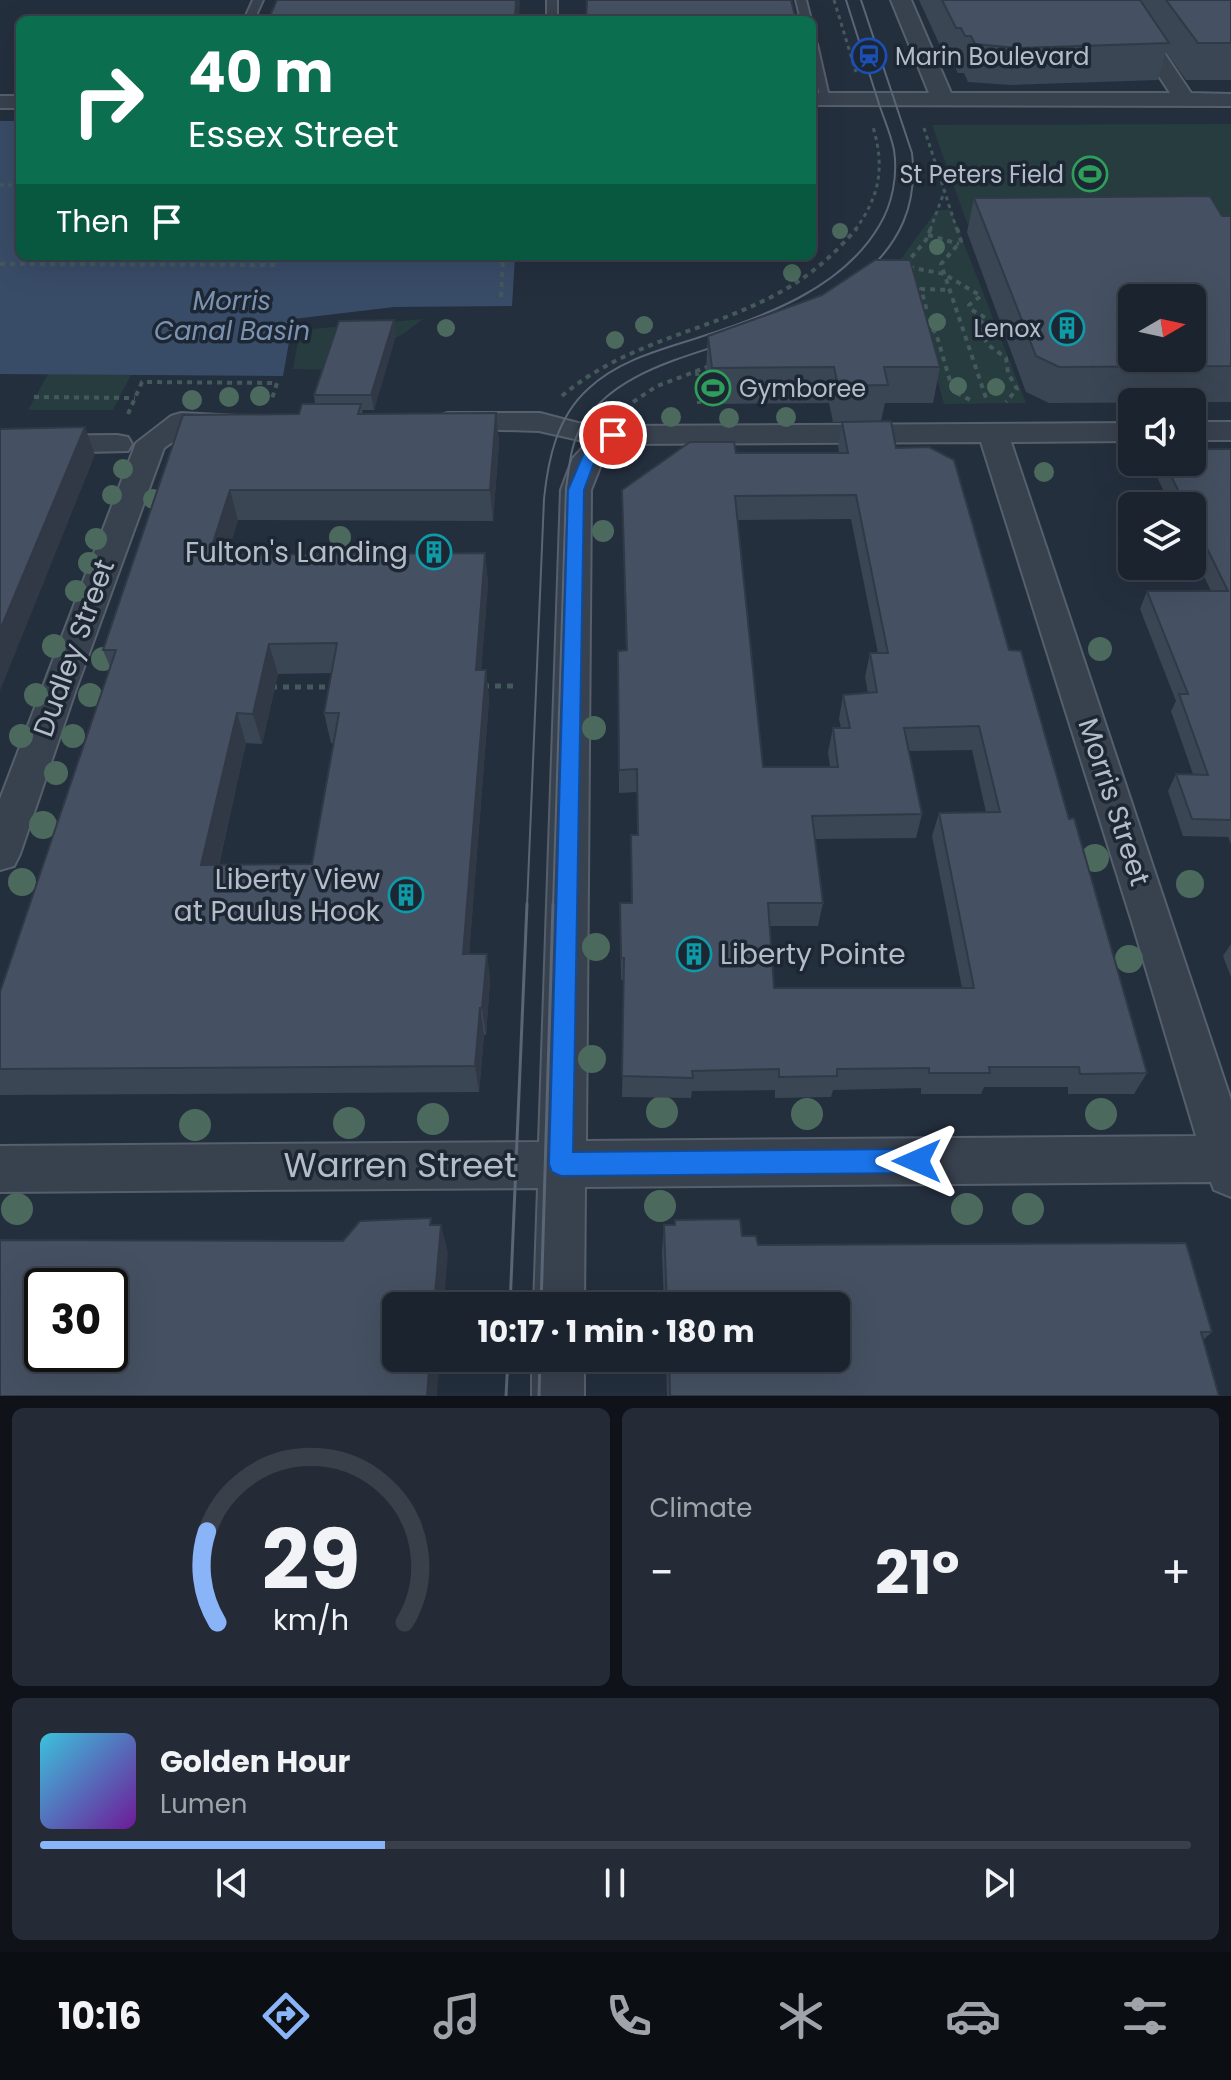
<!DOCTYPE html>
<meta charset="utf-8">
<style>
body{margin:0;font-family:Poppins,sans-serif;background:#242b36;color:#f1f3f6;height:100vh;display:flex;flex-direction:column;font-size:30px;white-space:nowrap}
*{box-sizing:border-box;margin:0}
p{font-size:26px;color:#a0a4aa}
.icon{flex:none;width:44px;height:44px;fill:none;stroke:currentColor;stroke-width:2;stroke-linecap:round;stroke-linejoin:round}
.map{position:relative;height:1396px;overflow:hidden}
.details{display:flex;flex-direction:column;gap:12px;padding:12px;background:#0f1319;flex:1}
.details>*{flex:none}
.hud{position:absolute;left:16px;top:16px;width:800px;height:244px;border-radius:12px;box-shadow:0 8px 32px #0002,0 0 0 2px #39404a;background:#0b6e4f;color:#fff;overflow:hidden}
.needle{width:52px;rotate:81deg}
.fabs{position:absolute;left:1118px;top:284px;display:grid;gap:16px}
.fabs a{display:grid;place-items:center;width:88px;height:88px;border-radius:12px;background:#1b232e;box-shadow:0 8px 32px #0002,0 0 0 2px #39404a;font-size:40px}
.speed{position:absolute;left:24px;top:1268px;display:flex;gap:16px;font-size:40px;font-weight:700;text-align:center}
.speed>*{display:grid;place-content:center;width:104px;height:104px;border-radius:50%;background:#1b232e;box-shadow:0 8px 32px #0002,0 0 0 2px #39404a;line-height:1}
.speed .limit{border:4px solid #111;border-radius:12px;background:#fff;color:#111}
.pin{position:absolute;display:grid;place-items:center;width:68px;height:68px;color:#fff;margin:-34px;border:4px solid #fff;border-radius:50%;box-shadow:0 2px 8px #0007}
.me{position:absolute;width:88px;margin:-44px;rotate:270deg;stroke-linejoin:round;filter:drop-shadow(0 0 6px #0008)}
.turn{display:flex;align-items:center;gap:28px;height:168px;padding:0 40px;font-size:36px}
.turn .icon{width:104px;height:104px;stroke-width:2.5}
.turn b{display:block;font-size:56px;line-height:68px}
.then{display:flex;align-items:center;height:76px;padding:0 40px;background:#0003;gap:16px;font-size:30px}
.big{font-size:60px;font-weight:700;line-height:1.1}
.details .tile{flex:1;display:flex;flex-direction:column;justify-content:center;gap:12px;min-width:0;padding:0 28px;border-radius:12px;background:#242b36}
.details .dial{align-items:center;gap:0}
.dial svg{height:208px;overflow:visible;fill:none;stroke:#39404a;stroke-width:7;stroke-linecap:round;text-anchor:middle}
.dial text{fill:#f1f3f6;stroke:none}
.song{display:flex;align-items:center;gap:24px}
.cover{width:96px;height:96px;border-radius:12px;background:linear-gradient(135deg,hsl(190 70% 55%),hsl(280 70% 35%))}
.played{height:8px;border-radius:4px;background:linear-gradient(90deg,#8ab4f8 30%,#39404a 30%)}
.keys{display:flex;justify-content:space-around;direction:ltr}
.heat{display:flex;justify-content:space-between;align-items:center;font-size:44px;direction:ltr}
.details .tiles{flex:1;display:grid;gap:12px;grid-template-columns:1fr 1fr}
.tile:last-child{grid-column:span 2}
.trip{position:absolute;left:382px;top:1292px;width:468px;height:80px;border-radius:12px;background:#1b232e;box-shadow:0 8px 32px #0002,0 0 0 2px #39404a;font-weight:700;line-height:80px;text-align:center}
.dock{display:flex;height:128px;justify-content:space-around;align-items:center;background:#0b0e12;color:#a0a4aa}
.dock .icon{width:56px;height:56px}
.dock .selected{color:#8ab4f8}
.dock b{font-size:36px;color:#f1f3f6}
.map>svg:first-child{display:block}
</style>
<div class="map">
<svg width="1231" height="1396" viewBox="0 0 1231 1396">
<rect width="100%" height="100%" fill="#242f3e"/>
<path fill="#263c3f" d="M1231 124V222L967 223 932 125Z
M937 210H951L1026 403 944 404 912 291H877Z
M423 319 403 334 330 370 293 369 298 341 309 340 311 329Z
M48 374 131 375 113 410H28Z"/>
<path fill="#394c67" d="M0 121H20V256H515L512 306 394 307 293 319 283 376 0 374Z"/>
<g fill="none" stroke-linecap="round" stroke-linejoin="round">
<g stroke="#565f6c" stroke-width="4">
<path id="lane" d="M253 0H263L254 20H244Z
M547 0H557V20H547Z
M796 0H806L811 20H801Z
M812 41 817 44 830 101 821 99 812 64Z"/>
</g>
<g stroke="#565f6c" stroke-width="4">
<path id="street" d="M891 0H911L951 93H1170L1109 0H1129L1191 93 1231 94V106L812 105V93H929Z
M0 96H20V108H0Z
M181 413 239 416 244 422 239 428 188 431 164 448 76 689 20 854 14 866 0 870V799L136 443 171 416Z
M448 413H540L578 423 613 426 1132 423V441L1011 442 1231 1100V1197L1214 1190 1211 1182 585 1187 584 1306H534L538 1188 0 1192V1146L539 1142 561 490 573 458 588 442 539 431 438 428 433 422 438 416ZM981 442 1132 922 1196 1136 586 1141 591 490 602 462 621 444Z
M1192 422H1231V440H1192Z
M117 435 128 437 132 444 128 451 0 454V436Z
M532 1358H584V1396H532Z"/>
</g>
<path stroke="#44595c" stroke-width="3" stroke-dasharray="4 4" stroke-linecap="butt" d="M834 0 856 72
M924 128 957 230
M0 185H20
M855 230C880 196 885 167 873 127
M930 230 945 190"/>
<path stroke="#44595c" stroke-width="4" stroke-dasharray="5 5" stroke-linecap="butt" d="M957 228 961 241 941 264 987 401
M928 235 959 244
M0 264 276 265
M905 265 926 240 931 228
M909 267 944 274 981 296 969 305 970 309 986 318 979 324 987 344 1006 358 1008 373 1017 389 1006 402
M501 297 503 256
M920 315 927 311 921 289 950 290
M925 322 936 333 953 391 972 401
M697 371 699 404
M562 396C625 342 706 332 777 294 809 277 834 255 857 228
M34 397 135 398
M633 402 657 386 710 366
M128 414 142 382 277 383 271 402"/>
<path stroke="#44595c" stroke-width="5" stroke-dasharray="6 6" stroke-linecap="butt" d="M483 686H514
M271 687H333"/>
<use href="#lane" fill="#38414e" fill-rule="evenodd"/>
<use href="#street" fill="#38414e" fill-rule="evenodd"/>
<path stroke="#5a6575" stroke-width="2" d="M861 0 912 153C918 205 900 243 861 277
M527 906 544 499C548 459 557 417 588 389 617 361 659 350 697 338 763 317 842 289 879 226 892 205 898 176 894 150 891 135 884 119 879 104 868 69 857 35 846 0
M553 906 566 488C569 470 570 450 578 433 605 377 675 360 729 342"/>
<path stroke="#5a6575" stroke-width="3" d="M510 1306 527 904
M541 1306 553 904
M506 1396 508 1358
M539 1396 540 1358"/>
</g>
<g fill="#4b6a5d">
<circle cx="840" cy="231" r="8"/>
<circle cx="937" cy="247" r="8"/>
<circle cx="792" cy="273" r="9"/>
<circle cx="937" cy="322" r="9"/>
<circle cx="644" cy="325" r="9"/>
<circle cx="446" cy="328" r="9"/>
<circle cx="615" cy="340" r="9"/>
<circle cx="958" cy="386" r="9"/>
<circle cx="996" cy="387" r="9"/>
<circle cx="260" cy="396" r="10"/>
<circle cx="229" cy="397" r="10"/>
<circle cx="192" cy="400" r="10"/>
<circle cx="671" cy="417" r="10"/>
<circle cx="786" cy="417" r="10"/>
<circle cx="729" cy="418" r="10"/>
<circle cx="123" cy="469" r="10"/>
<circle cx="1044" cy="472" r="10"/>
<circle cx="112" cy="495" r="10"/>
<circle cx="153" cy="499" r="10"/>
<circle cx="603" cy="531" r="11"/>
<circle cx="340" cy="537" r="11"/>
<circle cx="96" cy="539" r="11"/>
<circle cx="89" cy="563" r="11"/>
<circle cx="76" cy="591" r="11"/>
<circle cx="54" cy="646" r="12"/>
<circle cx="1100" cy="649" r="12"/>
<circle cx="103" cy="659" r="12"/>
<circle cx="36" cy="695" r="12"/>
<circle cx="90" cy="695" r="12"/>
<circle cx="594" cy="728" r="12"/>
<circle cx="21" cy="736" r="12"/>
<circle cx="73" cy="736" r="12"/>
<circle cx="56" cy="773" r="12"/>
<circle cx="43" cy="825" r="14"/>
<circle cx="1095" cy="858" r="14"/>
<circle cx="22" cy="882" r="14"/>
<circle cx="1190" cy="884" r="14"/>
<circle cx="596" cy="947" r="14"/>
<circle cx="1129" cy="959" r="14"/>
<circle cx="592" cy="1059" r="14"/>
<circle cx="662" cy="1112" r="16"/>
<circle cx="807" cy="1114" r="16"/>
<circle cx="1101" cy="1114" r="16"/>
<circle cx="433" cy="1119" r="16"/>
<circle cx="349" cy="1123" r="16"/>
<circle cx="195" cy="1125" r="16"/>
<circle cx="660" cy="1206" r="16"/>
<circle cx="17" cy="1209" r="16"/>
<circle cx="967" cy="1209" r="16"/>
<circle cx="1028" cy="1209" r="16"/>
</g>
<path fill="#3b4654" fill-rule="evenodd" d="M919 0H1231V80H1186L1166 52 1158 80 1011 85 968 82 964 73H958L954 65H949Z
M974 198 1231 216V402L1049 403 1026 392 967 232Z
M396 335 374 410H362L363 414 496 413 499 443 493 521 238 520 227 555 485 553 488 583 481 670H486L489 700 469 954H487L490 981 486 1035H484L479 1092 0 1095V992L110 667 103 650 183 415 299 414 315 404 314 395ZM331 673 324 713 331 743H334L312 864 219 865 246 743 262 744 278 674Z
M708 336 940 367 933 403H885L881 421 833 422 829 403 710 404 706 371Z
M842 422 896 448 1009 650 1069 819 1147 1073 1134 1094H1068V1087H984L981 1094H921V1088L833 1090 831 1097 775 1098V1090L692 1091 691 1098 622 1097 624 980H621L620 903H631L637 835V792L619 793 618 651 626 650 622 490 736 453H839L838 446ZM851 519 878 653H870L865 677 868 693 843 695 839 719 841 728H833L828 752 830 767H763L738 520ZM972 750 986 812 939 813 932 836 962 988H774L770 926H818L823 903 815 839 916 838 922 814 909 751Z
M1231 449V844L1228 837 1183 836 1168 791 1176 774H1193L1171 711 1176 701 1140 609 1147 591H1211L1192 551V506H1171L1152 467 1154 462H1192Z
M1231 944V977L1223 956Z
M664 1225 742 1236 758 1245 1212 1332 1203 1340 1219 1396H667L666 1358H836V1306H664L662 1252Z"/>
<path fill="#303945" d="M516 0H520L519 20H515Z
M394 320 396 335 374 410 371 395Z
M496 413 499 443 493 521 490 490Z
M85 427 95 455 0 691V630Z
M230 490 238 520 218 585 209 555Z
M485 553 488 583 479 700 476 670Z
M269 644 278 674 262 744 253 714Z
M486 670 489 700 467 982 463 954Z
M237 713 246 743 212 894 201 865Z
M487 954 490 981 486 1035 482 1008Z
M480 1008 484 1035 479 1092 475 1066Z
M441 1225 448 1252 444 1306H434Z
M430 1358H440L437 1396H427Z"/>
<path fill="#455162" stroke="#303945" stroke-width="2" fill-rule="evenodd" d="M277 0H516L515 20H268Z
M587 0H791L796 20H586Z
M942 0H1140L1169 43 1019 48 975 44 971 36H965L961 28H956Z
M1166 0H1231V43H1198Z
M1210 196 1222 216H1231V366L1059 367 1036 356 974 198ZM1132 298H1192V358H1132Z
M875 260H910L940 367H884L888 385 838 386 834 367 712 368 708 336 822 295Z
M394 320 371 395H314L339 321Z
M302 404H361L358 414 496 413 490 490H230L209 555 485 553 476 670H486L463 954H487L482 1008H480L475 1066 0 1069V992L116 650H103L183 415 299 414ZM337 643 324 713H339L312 864 201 865 237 713 253 714 269 644Z
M891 421 896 448 929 447 954 460 1009 650 1021 651 1069 819 1074 818 1147 1073 1080 1074 1079 1067H989L990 1073H929V1068L837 1069V1076L779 1077V1069L692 1071 693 1078 622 1076 624 958H621L620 903H632L631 835H638L637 769 619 770 618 651 627 650 622 490 690 442H734L736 453H848L842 422ZM856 495 888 653H870L877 692 843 695 850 728H833L838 767H763L735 496ZM979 726 1000 812 939 813 974 988H774L768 903H823L812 816 922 814 904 728Z
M85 427 0 630V429Z
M1192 449H1231V820L1192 819 1176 774 1208 775 1179 694H1188L1147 591H1228L1192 518V506H1186L1164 462H1192Z
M431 1218 430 1225H441L434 1306H396V1358H430L427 1396H0V1240L343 1241 360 1221ZM42 1286H110V1354H42Z
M740 1219 742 1236H756L758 1245 1186 1243 1212 1332H1201L1219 1396H670L669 1358H836V1306H667L664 1225H675V1220Z"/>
<path fill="#1a73e8" stroke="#114b97" stroke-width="2" d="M613 430 621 435 595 460 584 490 573 1152 917 1149 925 1153 929 1161 925 1169 917 1173 561 1176 552 1172 549 1164 568 490 583 455Z"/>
<defs>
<g id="station-ring" transform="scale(1.8)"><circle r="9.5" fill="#1d2633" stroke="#1a4fb4" stroke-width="1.5"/><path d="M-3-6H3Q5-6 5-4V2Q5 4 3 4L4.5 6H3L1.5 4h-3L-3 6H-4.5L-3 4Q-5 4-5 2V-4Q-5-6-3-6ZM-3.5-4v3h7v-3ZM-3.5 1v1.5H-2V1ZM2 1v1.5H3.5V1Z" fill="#1a4fb4"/></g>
<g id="stadium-ring" transform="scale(1.8)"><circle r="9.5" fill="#1d2633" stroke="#2e9e5b" stroke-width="1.5"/><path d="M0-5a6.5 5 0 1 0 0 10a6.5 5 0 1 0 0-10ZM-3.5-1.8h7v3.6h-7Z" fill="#2e9e5b"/></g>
<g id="building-ring" transform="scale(1.8)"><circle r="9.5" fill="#1d2633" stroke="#0f9aa8" stroke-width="1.5"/><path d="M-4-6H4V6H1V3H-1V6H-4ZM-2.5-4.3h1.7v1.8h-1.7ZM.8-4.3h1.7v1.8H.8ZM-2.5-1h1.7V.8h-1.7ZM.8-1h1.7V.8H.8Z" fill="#0f9aa8"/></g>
</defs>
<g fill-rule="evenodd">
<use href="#station-ring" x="869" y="56"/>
<use href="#stadium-ring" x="1090" y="174"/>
<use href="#building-ring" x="1067" y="328"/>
<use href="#stadium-ring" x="713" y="388"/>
<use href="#building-ring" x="434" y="552"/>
<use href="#building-ring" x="406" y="895"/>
<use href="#building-ring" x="694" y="954"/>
</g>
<g text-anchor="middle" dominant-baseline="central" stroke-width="7" stroke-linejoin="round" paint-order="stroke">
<g font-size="24" fill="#b4bcc9" stroke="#1d2633" text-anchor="start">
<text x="895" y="56">Marin Boulevard</text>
<text x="1064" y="174" text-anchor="end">St Peters Field</text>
<text x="1041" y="328" text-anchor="end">Lenox</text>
<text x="739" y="388">Gymboree</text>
</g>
<g font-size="26" font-style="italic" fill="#7c92b1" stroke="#1d2633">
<text x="232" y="301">Morris<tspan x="232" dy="30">Canal Basin</tspan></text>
</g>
<g font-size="28" fill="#b4bcc9" stroke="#1d2633" text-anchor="end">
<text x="408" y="552">Fulton's Landing</text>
<text x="380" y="879">Liberty View<tspan x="380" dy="32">at Paulus Hook</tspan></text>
<text x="720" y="954" text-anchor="start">Liberty Pointe</text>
</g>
<g font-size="28" fill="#b4bcc9" stroke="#1d2633">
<text transform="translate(74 648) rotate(-70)">Dudley Street</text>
<text transform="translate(1114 802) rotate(72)">Morris Street</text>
</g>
<g font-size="34" fill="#b4bcc9" stroke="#1d2633">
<text x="400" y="1165">Warren Street</text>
</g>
</g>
</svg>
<div class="fabs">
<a><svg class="needle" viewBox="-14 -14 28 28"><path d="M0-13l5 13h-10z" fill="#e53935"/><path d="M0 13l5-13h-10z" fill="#a0a4aa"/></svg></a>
<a><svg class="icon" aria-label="sound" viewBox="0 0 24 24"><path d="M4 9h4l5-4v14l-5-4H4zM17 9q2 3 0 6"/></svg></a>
<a><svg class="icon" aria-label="layers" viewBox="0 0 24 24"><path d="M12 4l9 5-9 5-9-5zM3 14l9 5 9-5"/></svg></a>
</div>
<div class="speed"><div class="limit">30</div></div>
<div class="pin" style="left:613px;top:435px;background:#d93025"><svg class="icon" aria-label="arrive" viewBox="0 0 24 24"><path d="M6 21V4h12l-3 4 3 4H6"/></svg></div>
<svg class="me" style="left:917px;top:1161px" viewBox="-20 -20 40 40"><path d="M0-17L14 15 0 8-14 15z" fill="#1a73e8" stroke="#fff" stroke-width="4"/></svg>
<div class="trip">10:17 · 1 min · 180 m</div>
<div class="hud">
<div class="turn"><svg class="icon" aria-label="right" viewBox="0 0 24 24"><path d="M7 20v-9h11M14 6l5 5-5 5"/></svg><div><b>40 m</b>Essex Street</div></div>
<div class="then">Then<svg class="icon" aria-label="arrive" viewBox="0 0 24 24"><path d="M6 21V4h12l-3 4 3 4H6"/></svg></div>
</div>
</div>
<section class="details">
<div class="tiles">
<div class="tile dial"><svg viewBox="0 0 100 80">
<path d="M14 69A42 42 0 1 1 86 69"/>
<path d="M14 69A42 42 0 0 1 10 34" stroke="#8ab4f8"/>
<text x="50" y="56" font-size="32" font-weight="700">29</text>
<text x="50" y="72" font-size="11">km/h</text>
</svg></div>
<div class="tile"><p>Climate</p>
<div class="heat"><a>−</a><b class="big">21°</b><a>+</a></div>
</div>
<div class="tile">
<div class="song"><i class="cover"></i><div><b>Golden Hour</b><p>Lumen</p></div></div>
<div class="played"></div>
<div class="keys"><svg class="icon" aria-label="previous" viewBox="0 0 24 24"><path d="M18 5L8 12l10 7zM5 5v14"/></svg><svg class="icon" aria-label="pause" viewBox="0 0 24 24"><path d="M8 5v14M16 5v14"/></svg><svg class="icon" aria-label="next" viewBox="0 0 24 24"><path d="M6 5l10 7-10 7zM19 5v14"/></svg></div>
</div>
</div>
</section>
<nav class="dock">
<b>10:16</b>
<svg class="icon selected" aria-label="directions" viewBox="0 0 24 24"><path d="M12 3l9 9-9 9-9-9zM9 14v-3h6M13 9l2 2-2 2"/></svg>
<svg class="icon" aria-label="music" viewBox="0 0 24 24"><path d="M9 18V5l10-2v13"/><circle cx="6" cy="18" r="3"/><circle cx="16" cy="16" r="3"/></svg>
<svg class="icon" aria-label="phone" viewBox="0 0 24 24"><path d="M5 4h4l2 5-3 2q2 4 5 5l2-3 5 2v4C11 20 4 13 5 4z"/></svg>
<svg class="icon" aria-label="climate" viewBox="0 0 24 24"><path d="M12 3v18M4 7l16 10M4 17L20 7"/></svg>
<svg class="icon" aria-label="car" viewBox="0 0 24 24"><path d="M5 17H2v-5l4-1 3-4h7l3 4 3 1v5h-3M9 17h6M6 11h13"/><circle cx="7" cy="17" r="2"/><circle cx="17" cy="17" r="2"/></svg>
<svg class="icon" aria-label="filters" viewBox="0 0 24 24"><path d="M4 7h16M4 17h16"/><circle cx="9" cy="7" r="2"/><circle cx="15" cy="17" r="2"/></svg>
</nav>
